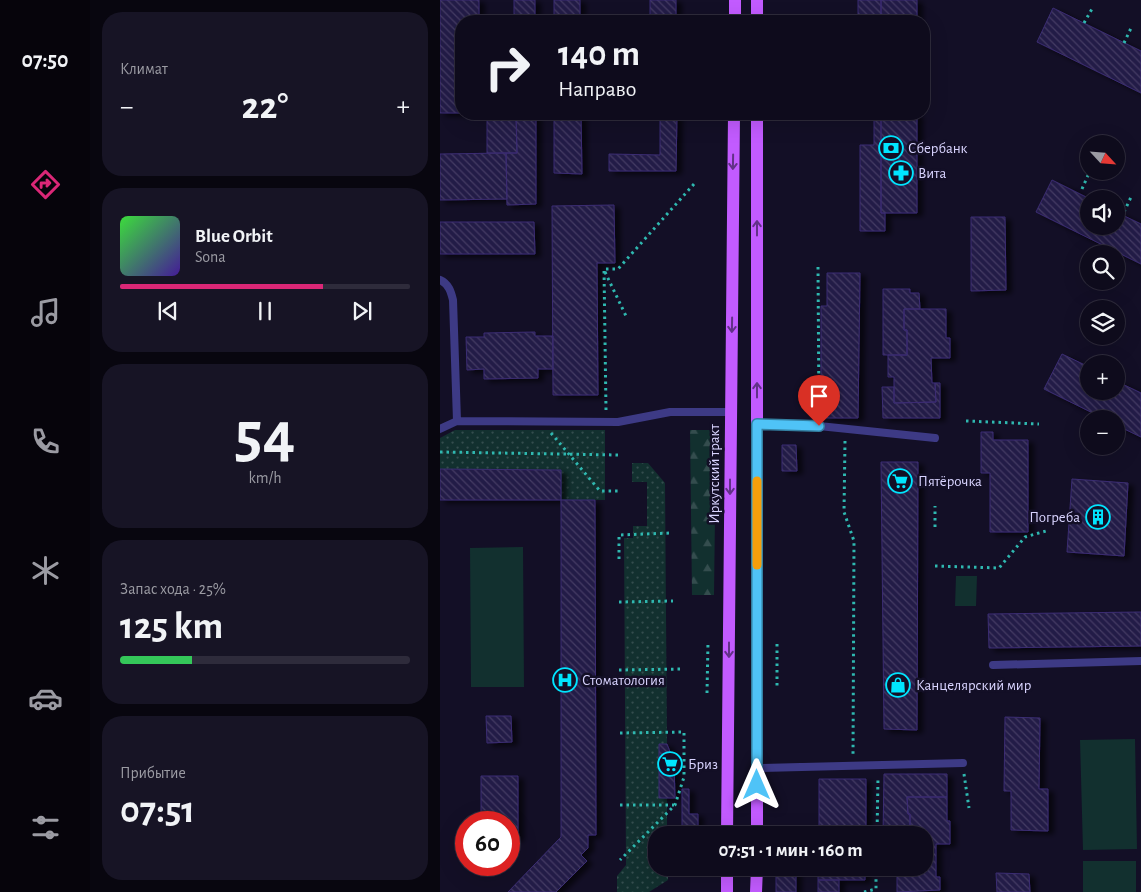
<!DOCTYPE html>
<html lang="ru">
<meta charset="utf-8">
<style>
body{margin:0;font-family:"Alegreya Sans",sans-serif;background:#171425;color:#f1f3f6;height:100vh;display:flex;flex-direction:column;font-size:19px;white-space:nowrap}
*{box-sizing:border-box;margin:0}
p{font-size:16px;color:#9b9ba3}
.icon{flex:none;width:28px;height:28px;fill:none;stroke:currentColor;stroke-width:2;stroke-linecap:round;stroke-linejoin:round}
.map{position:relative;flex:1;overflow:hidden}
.drawer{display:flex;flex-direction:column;gap:12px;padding:12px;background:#08060f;width:350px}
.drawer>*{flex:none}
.guide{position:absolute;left:15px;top:15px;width:475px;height:105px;border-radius:20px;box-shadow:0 5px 20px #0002,0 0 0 1px #2e2b3b;background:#0e0b1c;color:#f1f3f6;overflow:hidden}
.needle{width:32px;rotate:116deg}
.fabs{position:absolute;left:640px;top:135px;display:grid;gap:10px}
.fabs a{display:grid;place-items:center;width:45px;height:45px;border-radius:50%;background:#0e0b1c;box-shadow:0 5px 20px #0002,0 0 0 1px #2e2b3b;font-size:25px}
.speed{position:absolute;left:15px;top:811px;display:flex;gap:10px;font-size:25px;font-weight:700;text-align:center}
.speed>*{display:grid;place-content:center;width:65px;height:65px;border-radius:50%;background:#0e0b1c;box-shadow:0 5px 20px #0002,0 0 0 1px #2e2b3b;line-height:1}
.speed .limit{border:8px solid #d22;background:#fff;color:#111}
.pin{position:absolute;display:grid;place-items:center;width:42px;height:42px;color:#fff;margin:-51px -21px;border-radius:50% 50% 50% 0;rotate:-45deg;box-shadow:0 0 5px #0007}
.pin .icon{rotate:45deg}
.me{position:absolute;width:55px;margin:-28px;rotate:0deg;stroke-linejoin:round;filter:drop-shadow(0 0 4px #0008)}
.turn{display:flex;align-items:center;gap:18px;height:105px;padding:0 20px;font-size:22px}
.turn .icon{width:65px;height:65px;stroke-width:2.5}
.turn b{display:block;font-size:35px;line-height:42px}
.big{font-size:38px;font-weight:700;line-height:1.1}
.drawer .tile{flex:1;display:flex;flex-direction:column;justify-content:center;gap:8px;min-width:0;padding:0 18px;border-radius:20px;background:#171425}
.drawer .dial{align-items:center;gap:0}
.dial b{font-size:65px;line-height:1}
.song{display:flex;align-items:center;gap:15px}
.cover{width:60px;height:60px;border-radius:8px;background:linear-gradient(135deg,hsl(120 70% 55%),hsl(260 70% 35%))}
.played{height:5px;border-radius:2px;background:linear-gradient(90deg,#db2777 70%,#2e2b3b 70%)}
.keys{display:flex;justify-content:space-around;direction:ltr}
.heat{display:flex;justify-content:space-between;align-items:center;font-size:28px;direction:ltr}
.charge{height:8px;border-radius:4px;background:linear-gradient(90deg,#34c759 25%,#2e2b3b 0)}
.trip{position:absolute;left:208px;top:826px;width:285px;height:50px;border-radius:20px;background:#0e0b1c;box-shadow:0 5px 20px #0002,0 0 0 1px #2e2b3b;font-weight:700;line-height:50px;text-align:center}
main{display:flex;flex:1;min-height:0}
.menu{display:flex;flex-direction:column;width:90px;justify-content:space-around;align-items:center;background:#06040b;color:#9b9ba3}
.menu .icon{width:35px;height:35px}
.menu .selected{color:#db2777}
.menu b{font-size:22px;color:#f1f3f6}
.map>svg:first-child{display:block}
</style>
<main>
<nav class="menu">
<b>07:50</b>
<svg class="icon selected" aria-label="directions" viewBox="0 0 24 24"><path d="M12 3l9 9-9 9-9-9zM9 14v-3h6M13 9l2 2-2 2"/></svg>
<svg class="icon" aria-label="music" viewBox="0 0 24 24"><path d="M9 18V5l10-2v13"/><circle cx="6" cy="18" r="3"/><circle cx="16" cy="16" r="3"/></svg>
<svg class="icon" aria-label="phone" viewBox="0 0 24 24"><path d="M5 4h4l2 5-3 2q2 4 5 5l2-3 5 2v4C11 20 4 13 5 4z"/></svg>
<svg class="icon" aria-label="climate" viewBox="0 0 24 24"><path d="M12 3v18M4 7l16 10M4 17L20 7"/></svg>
<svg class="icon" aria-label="car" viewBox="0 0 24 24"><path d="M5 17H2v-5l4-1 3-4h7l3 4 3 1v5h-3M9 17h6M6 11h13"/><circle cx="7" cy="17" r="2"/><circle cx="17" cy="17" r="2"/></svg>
<svg class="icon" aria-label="filters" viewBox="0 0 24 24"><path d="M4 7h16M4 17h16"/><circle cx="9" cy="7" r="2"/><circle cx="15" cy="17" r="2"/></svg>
</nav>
<section class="drawer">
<div class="tile"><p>Климат</p>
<div class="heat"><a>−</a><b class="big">22°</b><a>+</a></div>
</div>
<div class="tile">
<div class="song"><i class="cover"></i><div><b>Blue Orbit</b><p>Sona</p></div></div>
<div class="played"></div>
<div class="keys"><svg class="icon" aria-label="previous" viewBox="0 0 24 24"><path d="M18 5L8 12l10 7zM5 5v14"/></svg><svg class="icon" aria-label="pause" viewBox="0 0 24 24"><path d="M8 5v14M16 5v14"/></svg><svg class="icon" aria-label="next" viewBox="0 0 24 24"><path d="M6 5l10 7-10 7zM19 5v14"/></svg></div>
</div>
<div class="tile dial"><b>54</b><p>km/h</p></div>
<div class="tile"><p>Запас хода · 25%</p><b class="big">125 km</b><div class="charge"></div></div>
<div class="tile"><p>Прибытие</p><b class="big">07:51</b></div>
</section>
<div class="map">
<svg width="701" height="892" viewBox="0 0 701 892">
<defs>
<pattern id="grass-dots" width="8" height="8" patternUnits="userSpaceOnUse" patternTransform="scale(1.25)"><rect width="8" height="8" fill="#12302f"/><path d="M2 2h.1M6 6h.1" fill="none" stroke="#344d4e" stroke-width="1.8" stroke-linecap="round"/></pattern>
<pattern id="forest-firs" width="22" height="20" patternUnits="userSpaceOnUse" patternTransform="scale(1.25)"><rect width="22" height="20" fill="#12302f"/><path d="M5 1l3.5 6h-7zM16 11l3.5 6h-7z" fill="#344d4e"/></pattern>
<pattern id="building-back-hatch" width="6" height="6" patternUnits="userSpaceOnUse" patternTransform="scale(1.25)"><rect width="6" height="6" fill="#241b47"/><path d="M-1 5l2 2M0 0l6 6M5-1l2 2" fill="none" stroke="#433b63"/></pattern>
<filter id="shadow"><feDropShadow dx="5.5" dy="3" stdDeviation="2.5" flood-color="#0009"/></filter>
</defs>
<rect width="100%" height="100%" fill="#130f26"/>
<path fill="url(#grass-dots)" d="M15 430H165V500H121L120 470 0 469V438Z
M192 463H208L225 483 227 744 219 745V798H227V835H216V868H228V880L209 892H177V876L186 865 184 538H193V526H207V482H192Z"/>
<path fill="url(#forest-firs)" d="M250 430H276L274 595H252Z"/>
<path fill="#12302f" d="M83 547 84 687H31L30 548Z
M516 576H537L536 606H515Z
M695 739 697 849 643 850 640 740Z
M643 861H696V892H643Z"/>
<path fill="url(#building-back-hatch)" stroke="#3b2d73" filter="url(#shadow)" d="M0 0H39V21H21V113H0Z
M74 0H95V21H74Z
M114 0H140V21H114Z
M210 0H236V21H210Z
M418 0H441V21H418Z
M441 0H477V21H441Z
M613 8 701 51V93L597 42Z
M47 114H76L77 153H47Z
M76 114H96V204L67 205 66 153H77Z
M114 114H141L142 174 114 173Z
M220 114H237L236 171H169V154L220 155Z
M434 114H441V213H445V231H420V145H434Z
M441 114H477V213H441Z
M66 153 67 199 0 200V154Z
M612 180 650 199H649V226H676V212L701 224V264L596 212Z
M174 205 175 263H157L158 395H113L112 206Z
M531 217H565L566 290 531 291Z
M0 222H94L95 254H0Z
M387 273H420L418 418H386V384H381V306H387Z
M443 289H470V293H479L480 309H464V330H467V355H443Z
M464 309H506V338H510V358H491L492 383H495L496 402 454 403V377H448V355H467V330H464Z
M95 332V336H113V369H98V378L44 379V369L27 370 26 337H44V333Z
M622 354 649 367V391H676V381L701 393V437L676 425V419H665L604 389Z
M495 383H500V418H443L442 387H454V403L496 402Z
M541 432H553V440H588V532H550V473H541Z
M342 445H356L357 471H342Z
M441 462H478L477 730 444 729Z
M0 469 121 470V500H0Z
M632 479 688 483 684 556 627 552Z
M121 500H155L156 835H148V848L141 855 147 861 116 892H68L121 837Z
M701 612V646L549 648 548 614Z
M46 716H71L72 742 47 743Z
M565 717 600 718 599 789H608V831L571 830V791H564Z
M219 744H227L234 762 235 798H219Z
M444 774H507V797H467L468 814H470V835H443Z
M41 776H78V838H69V822H41Z
M379 779H426V835H379Z
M242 789H249V814H258V835H242Z
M467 797H507V821H510V844H496V877H500V890L457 892V868H484V835H470V814H468Z
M242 868H258V870H242Z
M336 868H356V892H336Z
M378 868H425V880H378Z
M556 873 589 874 590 892H557Z
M378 880H399V892H378Z"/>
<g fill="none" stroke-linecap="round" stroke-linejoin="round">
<path stroke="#2fb8b0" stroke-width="3" stroke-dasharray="2.5 4" stroke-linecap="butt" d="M644 23 653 7
M684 43 692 26
M642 189 649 173
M684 212 692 195
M378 267 379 414
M165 272 186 316
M166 410 164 269H178L254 184
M526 421 599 424
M111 433 160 491H179
M405 441 404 512 414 541 413 756
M0 452 178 455
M495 527V506
M179 559V535L232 533
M495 566 559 568 585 537 606 531
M179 602 233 601
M337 644V689
M179 670 244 669
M267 693 268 642
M180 733 244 732V777L235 805 180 860
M524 774 529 808
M180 805H234
M437 835 438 777
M424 892 436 889V868"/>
<path stroke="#3d3a85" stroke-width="8" d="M0 280C9 284 11 292 13 300L17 421
M317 424 379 426 495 438
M0 429 17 421 178 422 230 412H291
M553 665 701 661
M317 768 523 763"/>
<path stroke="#c25bff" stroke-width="12" d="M295 21V0
M317 21V0
M287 835 294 114
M317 835V114
M287 892V868
M316 892 317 868"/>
</g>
<defs><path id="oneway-shaft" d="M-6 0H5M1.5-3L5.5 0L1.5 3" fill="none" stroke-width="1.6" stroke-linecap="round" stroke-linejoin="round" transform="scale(1.25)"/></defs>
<g stroke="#623188">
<use href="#oneway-shaft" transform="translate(293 162) rotate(91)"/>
<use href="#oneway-shaft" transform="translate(317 228) rotate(-90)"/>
<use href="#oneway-shaft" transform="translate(292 325) rotate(91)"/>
<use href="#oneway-shaft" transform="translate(317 390) rotate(-90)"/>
<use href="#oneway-shaft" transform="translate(290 487) rotate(90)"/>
<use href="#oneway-shaft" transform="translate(289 650) rotate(90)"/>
</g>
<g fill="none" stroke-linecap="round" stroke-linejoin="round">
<g stroke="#337fa1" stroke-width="12">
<path id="route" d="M317 785V424L379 426"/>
</g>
<use href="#route" stroke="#4fc3f7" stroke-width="9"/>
<path stroke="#f59e0b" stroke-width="9" d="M317 481V565"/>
</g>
<defs>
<g id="bank-ring" transform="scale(1.25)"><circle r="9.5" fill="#130f26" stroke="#00e5ff" stroke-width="1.5"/><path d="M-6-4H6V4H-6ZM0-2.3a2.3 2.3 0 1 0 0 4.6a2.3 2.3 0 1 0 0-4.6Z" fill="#00e5ff"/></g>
<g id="pharmacy-ring" transform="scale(1.25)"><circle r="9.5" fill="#130f26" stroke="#00e5ff" stroke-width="1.5"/><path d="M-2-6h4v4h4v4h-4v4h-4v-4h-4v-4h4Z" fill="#00e5ff"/></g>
<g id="supermarket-ring" transform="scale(1.25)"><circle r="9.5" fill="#130f26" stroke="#00e5ff" stroke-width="1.5"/><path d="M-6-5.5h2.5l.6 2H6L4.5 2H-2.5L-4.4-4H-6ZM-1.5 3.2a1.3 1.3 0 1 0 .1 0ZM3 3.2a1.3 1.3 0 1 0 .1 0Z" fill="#00e5ff"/></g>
<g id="building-ring" transform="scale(1.25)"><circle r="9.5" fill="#130f26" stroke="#00e5ff" stroke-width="1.5"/><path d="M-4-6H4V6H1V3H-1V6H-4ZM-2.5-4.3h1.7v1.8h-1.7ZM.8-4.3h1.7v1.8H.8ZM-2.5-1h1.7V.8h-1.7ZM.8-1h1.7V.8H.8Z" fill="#00e5ff"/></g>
<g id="hospital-ring" transform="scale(1.25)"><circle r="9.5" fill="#130f26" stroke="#00e5ff" stroke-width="1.5"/><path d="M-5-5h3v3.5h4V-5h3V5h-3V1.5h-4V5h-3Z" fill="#00e5ff"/></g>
<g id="shop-ring" transform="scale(1.25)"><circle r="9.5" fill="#130f26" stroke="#00e5ff" stroke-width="1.5"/><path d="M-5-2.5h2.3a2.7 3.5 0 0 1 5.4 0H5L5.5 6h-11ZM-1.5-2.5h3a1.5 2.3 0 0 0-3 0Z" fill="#00e5ff"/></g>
</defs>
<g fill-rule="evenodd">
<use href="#bank-ring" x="451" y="148"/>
<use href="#pharmacy-ring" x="461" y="173"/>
<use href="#supermarket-ring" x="460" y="481"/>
<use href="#building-ring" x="658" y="517"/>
<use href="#hospital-ring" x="125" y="680"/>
<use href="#shop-ring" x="458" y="685"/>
<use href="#supermarket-ring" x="230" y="764"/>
</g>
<g text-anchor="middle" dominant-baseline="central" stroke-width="5" stroke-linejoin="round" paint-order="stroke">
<g font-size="15" fill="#d9d4ff" stroke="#130f26" text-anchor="start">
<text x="468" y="148">Сбербанк</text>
<text x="478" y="173">Вита</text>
<text x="478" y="481">Пятёрочка</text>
<text x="640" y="517" text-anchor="end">Погреба</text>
<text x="142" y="680">Стоматология</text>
<text x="476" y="685">Канцелярский мир</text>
<text x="248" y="764">Бриз</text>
</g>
<g font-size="15" fill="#d9d4ff" stroke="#130f26">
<text transform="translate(274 474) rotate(-90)">Иркутский тракт</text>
</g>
</g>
</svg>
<div class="fabs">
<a><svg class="needle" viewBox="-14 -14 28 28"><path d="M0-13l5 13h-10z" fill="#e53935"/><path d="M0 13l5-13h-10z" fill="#9b9ba3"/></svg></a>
<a><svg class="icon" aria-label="sound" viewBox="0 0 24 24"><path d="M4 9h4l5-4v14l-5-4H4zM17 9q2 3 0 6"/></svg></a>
<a><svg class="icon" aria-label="search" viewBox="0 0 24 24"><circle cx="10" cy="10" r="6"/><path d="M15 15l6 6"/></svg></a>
<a><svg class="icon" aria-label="layers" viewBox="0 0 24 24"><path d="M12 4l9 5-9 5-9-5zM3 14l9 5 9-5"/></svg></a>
<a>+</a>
<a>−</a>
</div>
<div class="speed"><div class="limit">60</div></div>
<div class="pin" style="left:379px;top:426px;background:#d93025"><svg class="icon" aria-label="arrive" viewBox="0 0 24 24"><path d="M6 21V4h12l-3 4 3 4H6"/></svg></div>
<svg class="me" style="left:317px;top:785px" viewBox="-20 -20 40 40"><path d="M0-17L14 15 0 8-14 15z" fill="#4fc3f7" stroke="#fff" stroke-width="4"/></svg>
<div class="trip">07:51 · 1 мин · 160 m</div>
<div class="guide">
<div class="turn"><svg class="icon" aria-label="right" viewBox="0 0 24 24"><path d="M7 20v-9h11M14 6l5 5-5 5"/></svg><div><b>140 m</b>Направо</div></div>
</div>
</div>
</main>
